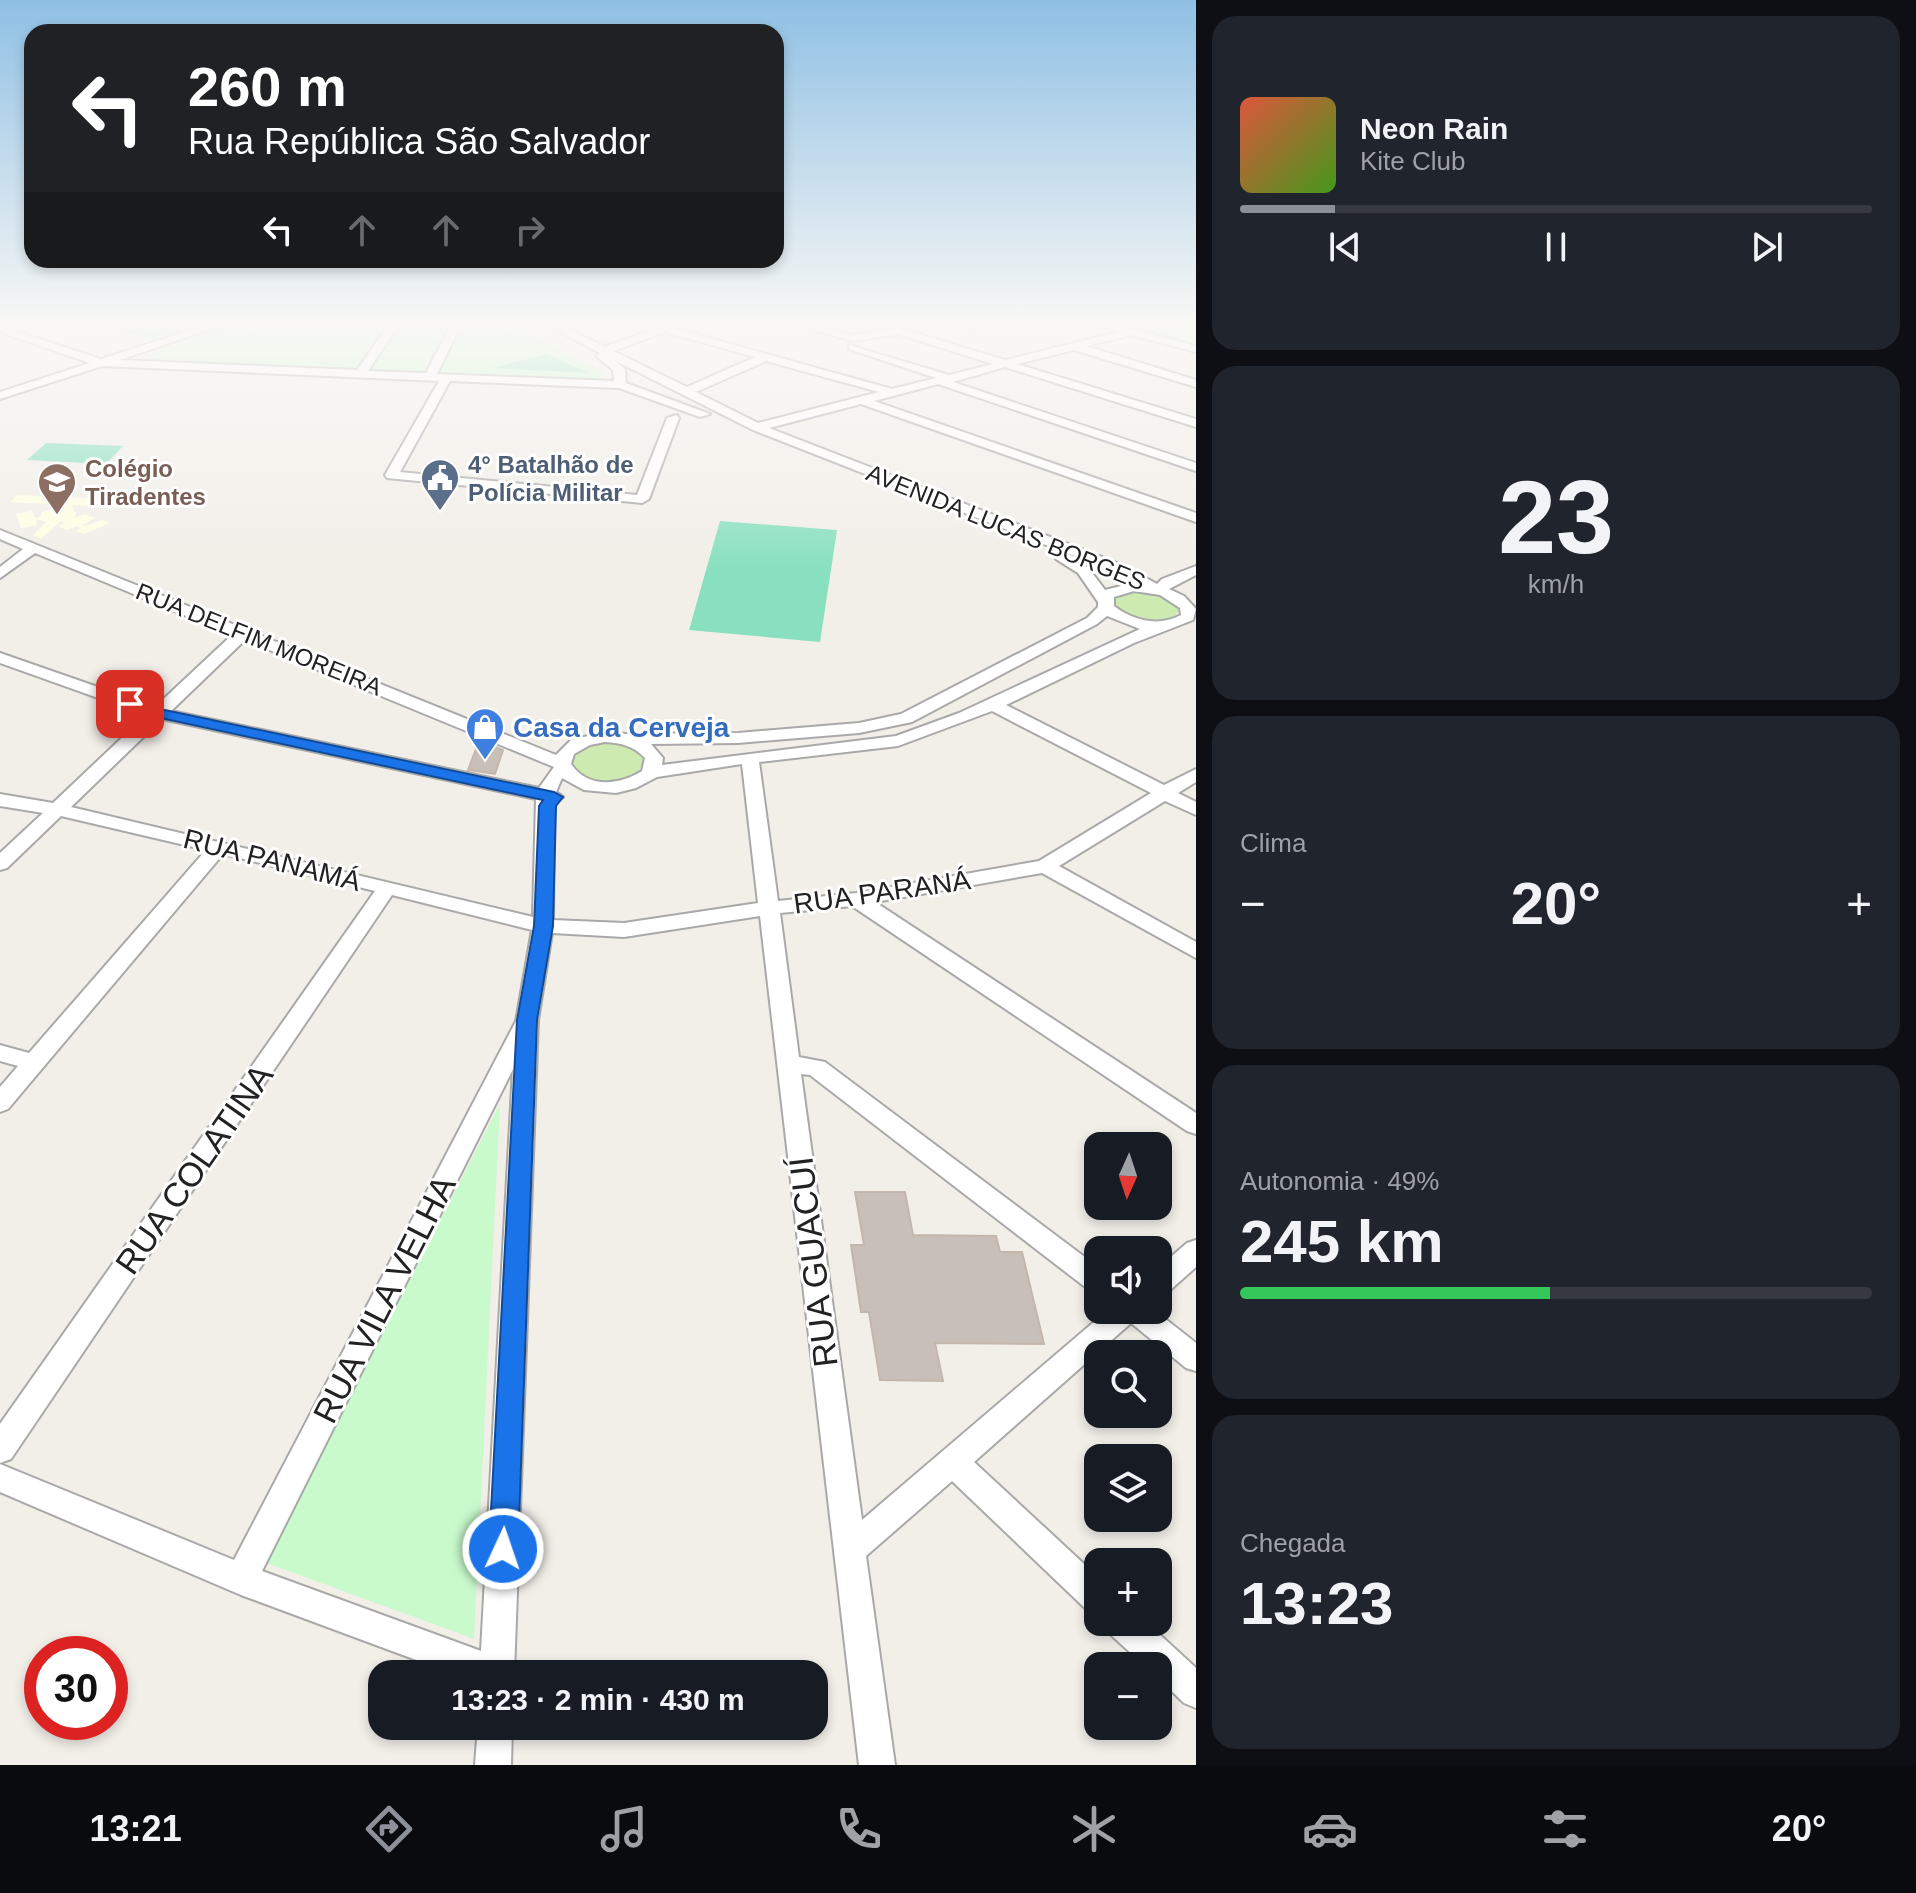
<!DOCTYPE html>
<html lang="pt">
<meta charset="utf-8">
<style>
body{margin:0;font-family:Helvetica,sans-serif;background:#20242c;color:#f1f3f6;height:100vh;display:flex;flex-direction:column;font-size:30px;white-space:nowrap}
*{box-sizing:border-box;margin:0}
p{font-size:26px;color:#9ea1a6}
.icon{flex:none;width:44px;height:44px;fill:none;stroke:currentColor;stroke-width:2;stroke-linecap:round;stroke-linejoin:round}
.map{position:relative;flex:1;overflow:hidden}
.drawer{display:flex;flex-direction:column;gap:16px;padding:16px;background:#0d0f14;width:720px}
.drawer>*{flex:none}
.banner{position:absolute;left:24px;top:24px;width:760px;height:244px;border-radius:24px;box-shadow:0 4px 12px #0003;background:#202124;color:#fff;overflow:hidden}
.needle{width:52px;rotate:183deg}
.buttons{position:absolute;left:1084px;top:1132px;display:grid;gap:16px}
.buttons a{display:grid;place-items:center;width:88px;height:88px;border-radius:16px;background:#171b24;box-shadow:0 4px 12px #0003;font-size:40px}
.speed{position:absolute;left:24px;top:1636px;display:flex;gap:16px;font-size:40px;font-weight:700;text-align:center}
.speed>*{display:grid;place-content:center;width:104px;height:104px;border-radius:50%;background:#171b24;box-shadow:0 4px 12px #0003;line-height:1}
.speed .limit{border:12px solid #d22;background:#fff;color:#111}
.pin{position:absolute;display:grid;place-items:center;width:68px;height:68px;color:#fff;margin:-34px;border-radius:16px;box-shadow:0 4px 12px #0006}
.me{position:absolute;width:88px;margin:-44px;rotate:3deg;stroke-linejoin:round;filter:drop-shadow(0 0 6px #0008)}
.turn{display:flex;align-items:center;gap:28px;height:168px;padding:0 32px;font-size:36px}
.turn .icon{width:104px;height:104px;stroke-width:2.5}
.turn b{display:block;font-size:56px;line-height:68px}
.lanes{display:flex;align-items:center;height:76px;padding:0 32px;background:#0003;justify-content:center;gap:40px;direction:ltr}
.lanes .off{opacity:.35}
.big{font-size:60px;font-weight:600;line-height:1.1}
.drawer .card{flex:1;display:flex;flex-direction:column;justify-content:center;gap:12px;min-width:0;padding:0 28px;border-radius:24px;background:#20242c}
.drawer .dial{align-items:center;gap:0}
.dial b{font-size:104px;line-height:1}
.song{display:flex;align-items:center;gap:24px}
.cover{width:96px;height:96px;border-radius:12px;background:linear-gradient(135deg,hsl(10 70% 55%),hsl(100 70% 35%))}
.played{height:8px;border-radius:4px;background:linear-gradient(90deg,#8c9099 15%,#363941 15%)}
.keys{display:flex;justify-content:space-around;direction:ltr}
.heat{display:flex;justify-content:space-between;align-items:center;font-size:44px;direction:ltr}
.charge{height:12px;border-radius:6px;background:linear-gradient(90deg,#34c759 49%,#363941 0)}
.trip{position:absolute;left:368px;top:1660px;width:460px;height:80px;border-radius:24px;background:#171b24;box-shadow:0 4px 12px #0003;font-weight:600;line-height:80px;text-align:center}
.dock{display:flex;height:128px;justify-content:space-around;align-items:center;background:#090b0e;color:#9ea1a6}
.dock .icon{width:56px;height:56px}
.dock .selected{color:#8c9099}
.dock b{font-size:36px;color:#f1f3f6}
main{display:flex;flex:1;min-height:0}
.map>svg:first-child{display:block}
</style>
<main>
<div class="map">
<svg width="1196" height="1765" viewBox="0 0 1196 1765">
<rect width="100%" height="100%" fill="#f2efe9"/>
<path fill="#ffffe5" d="M17 495 133 500 126 508 72 505 76 514 74 518 85 514 95 518 82 525 86 526 102 520 110 523 84 534 76 531 81 528 77 526 67 530 58 526 65 523 61 521 41 539 33 535 46 522 36 519 37 525 21 528 16 514 32 511 35 518 40 517 42 512 65 505 10 502Z"/>
<path fill="#cdebb0" d="M1137 592C1153 593 1171 595 1179 611 1165 630 1128 620 1115 605L1116 598Z
M614 740 633 745 645 754 647 765C628 790 593 788 570 769L569 758C582 743 595 741 614 740Z"/>
<path fill="#c8facc" d="M240 323H507L606 373 596 379 156 360 151 357 150 353Z
M1105 323H1196V347Z
M500 1104 474 1639 264 1562Z"/>
<path fill="#88e0be" d="M95 323H203L153 339Z
M547 354 588 373 493 368Z
M46 443 123 446 106 464 27 460Z
M720 521 837 530 820 642 689 630Z"/>
<path fill="#c7bfb8" stroke="#c4b6ab" stroke-width="2" d="M479 741 503 750 495 774 468 770Z
M855 1192H905L913 1235 996 1236 1000 1252H1022L1044 1344 935 1343 943 1381 880 1380 869 1312H861L851 1245H864Z"/>
<g fill="none" stroke-linecap="round" stroke-linejoin="round">
<g stroke="#a9a9a9" stroke-width="4">
<path id="minor" d="M213 323H228L120 360 357 370 390 323H400L368 371 426 373 452 323H462L437 374 614 381 613 370 596 356 600 353 543 323H556L605 347 654 329 639 323H656L892 389 936 378 849 349V345L949 375 993 364 898 334 853 341 789 323H806L853 335 899 328 1005 360 1119 332 1093 323H1110L1196 346V352L1131 335 1086 346 1196 380V387L1074 350 1017 364 1196 419V427L1005 367 953 382 1196 463V471L938 384 874 401 1196 513V522L861 404 769 428 1120 564 1157 584 1162 579 1196 566V575L1169 589 1184 596 1196 609 1193 620 1134 643 1006 705 1164 785 1196 769V782L1178 793 1196 802V815L1165 801 1059 866 1196 942V958L1042 873 875 902 1196 1113V1134L1187 1131 852 906 780 913 799 1057 825 1062 1098 1267V1293L1089 1290 810 1075 801 1074 862 1520 1108 1310H1154L1196 1343V1371L1186 1368 1131 1323 974 1462 1098 1577V1615L1087 1610 952 1481 866 1556 895 1765H859L760 916 624 937 552 933 538 1020 514 1674H454L241 1595 0 1492V1464L234 1560 516 1021 532 930 392 895 11 1459 0 1463V1424L375 891 223 854 8 1109 0 1112V1087L18 1066 0 1061V1045L29 1053 206 850 61 816 7 868 0 870V853L43 813 0 806V794L53 803 146 715 0 663V653L155 707 232 635 35 553 0 578V567L23 549 0 539V530L556 755 571 740 605 732 626 734 738 733 859 723 901 714 1087 618 1098 607V602L1078 573 1056 559V553C1078 550 1093 574 1105 590L1133 583 1110 570 753 430 614 360 625 369 626 383 710 414 700 417 619 388 450 381 400 472 637 495 667 418 677 415 679 418 649 499 642 503 387 478 385 475 439 381 102 366 0 399V392L90 363 0 332V326L101 359ZM665 332 755 357 687 387 613 351ZM766 361 879 392 758 423 696 392ZM1134 591 1160 595 1180 608 1181 615C1159 627 1134 621 1114 606V597ZM1107 616 1140 629 959 713 896 736 662 765 663 758 651 744 738 743 859 733 912 722 1097 624ZM245 640 554 767 539 788 171 711ZM992 711 1151 793 1039 861 856 893 778 901 759 762 898 746ZM162 719 536 799 533 917 71 807ZM605 742C621 743 634 746 645 758L642 771C620 785 588 789 571 764L574 754 590 745ZM742 764 758 903 624 923 553 920 554 803 563 797 556 792 562 778 584 790 616 793 636 788 657 777ZM513 1069 481 1651 262 1571Z
M942 323H988L971 329Z
M1196 1240V1267L1168 1292 1158 1295V1268L1187 1243Z
M1106 1622H1146L1196 1668V1708L1184 1703 1158 1678V1666H1145L1110 1634Z
M478 1726H512L511 1765H475Z"/>
</g>
<use href="#minor" fill="#fff" fill-rule="evenodd"/>
</g>
<linearGradient id="sky" x2="0" y2="1"><stop stop-color="#8fc0e4"/><stop offset="0.57" stop-color="#f9f8f5"/><stop offset="1" stop-color="#f9f8f5" stop-opacity="0"/></linearGradient>
<rect width="1196" height="570" fill="url(#sky)"/>
<path fill="#1a73e8" stroke="#114b97" stroke-width="2" d="M130 699 160 709 554 792 563 797 556 806 553 926 537 1020 518 1549 513 1559 503 1563 493 1559 489 1549 517 1020 534 926 539 806 543 800 156 717 125 707V700Z"/>
<defs>
<g id="civic-pin" transform="scale(2)"><path d="M0 17L-7.5 6A9.5 9.5 0 1 1 7.5 6Z" fill="#5c6f8a" stroke="#fff"/><path d="M-.6-6.5H3V-4.5H.6V-3L4-1V1h2V6H-6V1h2V-1L-.6-3ZM-1.2 2.5V6h2.4V2.5Z" fill="#fff"/></g>
<g id="school-pin" transform="scale(2)"><path d="M0 17L-7.5 6A9.5 9.5 0 1 1 7.5 6Z" fill="#8d6e63" stroke="#fff"/><path d="M0-5L7-2L0 1L-7-2ZM-4 1L0 2.5L4 1V4Q0 6-4 4Z" fill="#fff"/></g>
<g id="shop-pin" transform="scale(2)"><path d="M0 17L-7.5 6A9.5 9.5 0 1 1 7.5 6Z" fill="#3f7fe0" stroke="#fff"/><path d="M-5-2.5h2.3a2.7 3.5 0 0 1 5.4 0H5L5.5 6h-11ZM-1.5-2.5h3a1.5 2.3 0 0 0-3 0Z" fill="#fff"/></g>
</defs>
<g fill-rule="evenodd">
<use href="#civic-pin" x="440" y="478"/>
<use href="#school-pin" x="57" y="482"/>
<use href="#shop-pin" x="485" y="727"/>
</g>
<g text-anchor="middle" dominant-baseline="central" stroke-width="6" stroke-linejoin="round" paint-order="stroke">
<g font-size="24" font-weight="bold" fill="#4e5e75" stroke="#fff" text-anchor="start">
<text x="468" y="464">4° Batalhão de<tspan x="468" dy="28">Polícia Militar</tspan></text>
</g>
<g font-size="24" font-weight="bold" fill="#785e54" stroke="#fff" text-anchor="start">
<text x="85" y="468">Colégio<tspan x="85" dy="28">Tiradentes</tspan></text>
</g>
<g font-size="24" fill="#222" stroke="#fff">
<text transform="translate(1006 527) rotate(22)">AVENIDA LUCAS BORGES</text>
<text transform="translate(259 639) rotate(22)">RUA DELFIM MOREIRA</text>
</g>
<g font-size="28" font-weight="bold" fill="#366cbe" stroke="#fff" text-anchor="start">
<text x="513" y="727">Casa da Cerveja</text>
</g>
<g font-size="28" fill="#222" stroke="#fff">
<text transform="translate(272 860) rotate(14)">RUA PANAMÁ</text>
<text transform="translate(882 892) rotate(-8)">RUA PARANÁ</text>
</g>
<g font-size="34" fill="#222" stroke="#fff">
<text transform="translate(194 1169) rotate(-55)">RUA COLATINA</text>
<text transform="translate(813 1262) rotate(-97)">RUA GUACUÍ</text>
<text transform="translate(384 1299) rotate(-63)">RUA VILA VELHA</text>
</g>
</g>
</svg>
<div class="buttons">
<a><svg class="needle" viewBox="-14 -14 28 28"><path d="M0-13l5 13h-10z" fill="#e53935"/><path d="M0 13l5-13h-10z" fill="#9ea1a6"/></svg></a>
<a><svg class="icon" aria-label="sound" viewBox="0 0 24 24"><path d="M4 9h4l5-4v14l-5-4H4zM17 9q2 3 0 6"/></svg></a>
<a><svg class="icon" aria-label="search" viewBox="0 0 24 24"><circle cx="10" cy="10" r="6"/><path d="M15 15l6 6"/></svg></a>
<a><svg class="icon" aria-label="layers" viewBox="0 0 24 24"><path d="M12 4l9 5-9 5-9-5zM3 14l9 5 9-5"/></svg></a>
<a>+</a>
<a>−</a>
</div>
<div class="speed"><div class="limit">30</div></div>
<div class="pin" style="left:130px;top:704px;background:#d93025"><svg class="icon" aria-label="arrive" viewBox="0 0 24 24"><path d="M6 21V4h12l-3 4 3 4H6"/></svg></div>
<svg class="me" style="left:503px;top:1549px" viewBox="-20 -20 40 40"><circle r="17" fill="#1a73e8" stroke="#fff" stroke-width="3"/><path d="M0-11L8 9 0 5-8 9z" fill="#fff"/></svg>
<div class="trip">13:23 · 2 min · 430 m</div>
<div class="banner">
<div class="turn"><svg class="icon" aria-label="left" viewBox="0 0 24 24"><path d="M17 20v-9H6M10 6l-5 5 5 5"/></svg><div><b>260 m</b>Rua República São Salvador</div></div>
<div class="lanes"><svg class="icon" aria-label="left" viewBox="0 0 24 24"><path d="M17 20v-9H6M10 6l-5 5 5 5"/></svg><svg class="icon off" aria-label="ahead" viewBox="0 0 24 24"><path d="M12 20V5M6 11l6-6 6 6"/></svg><svg class="icon off" aria-label="ahead" viewBox="0 0 24 24"><path d="M12 20V5M6 11l6-6 6 6"/></svg><svg class="icon off" aria-label="right" viewBox="0 0 24 24"><path d="M7 20v-9h11M14 6l5 5-5 5"/></svg></div>
</div>
</div>
<section class="drawer">
<div class="card">
<div class="song"><i class="cover"></i><div><b>Neon Rain</b><p>Kite Club</p></div></div>
<div class="played"></div>
<div class="keys"><svg class="icon" aria-label="previous" viewBox="0 0 24 24"><path d="M18 5L8 12l10 7zM5 5v14"/></svg><svg class="icon" aria-label="pause" viewBox="0 0 24 24"><path d="M8 5v14M16 5v14"/></svg><svg class="icon" aria-label="next" viewBox="0 0 24 24"><path d="M6 5l10 7-10 7zM19 5v14"/></svg></div>
</div>
<div class="card dial"><b>23</b><p>km/h</p></div>
<div class="card"><p>Clima</p>
<div class="heat"><a>−</a><b class="big">20°</b><a>+</a></div>
</div>
<div class="card"><p>Autonomia · 49%</p><b class="big">245 km</b><div class="charge"></div></div>
<div class="card"><p>Chegada</p><b class="big">13:23</b></div>
</section>
</main>
<nav class="dock">
<b>13:21</b>
<svg class="icon selected" aria-label="directions" viewBox="0 0 24 24"><path d="M12 3l9 9-9 9-9-9zM9 14v-3h6M13 9l2 2-2 2"/></svg>
<svg class="icon" aria-label="music" viewBox="0 0 24 24"><path d="M9 18V5l10-2v13"/><circle cx="6" cy="18" r="3"/><circle cx="16" cy="16" r="3"/></svg>
<svg class="icon" aria-label="phone" viewBox="0 0 24 24"><path d="M5 4h4l2 5-3 2q2 4 5 5l2-3 5 2v4C11 20 4 13 5 4z"/></svg>
<svg class="icon" aria-label="climate" viewBox="0 0 24 24"><path d="M12 3v18M4 7l16 10M4 17L20 7"/></svg>
<svg class="icon" aria-label="car" viewBox="0 0 24 24"><path d="M5 17H2v-5l4-1 3-4h7l3 4 3 1v5h-3M9 17h6M6 11h13"/><circle cx="7" cy="17" r="2"/><circle cx="17" cy="17" r="2"/></svg>
<svg class="icon" aria-label="filters" viewBox="0 0 24 24"><path d="M4 7h16M4 17h16"/><circle cx="9" cy="7" r="2"/><circle cx="15" cy="17" r="2"/></svg>
<b>20°</b>
</nav>
